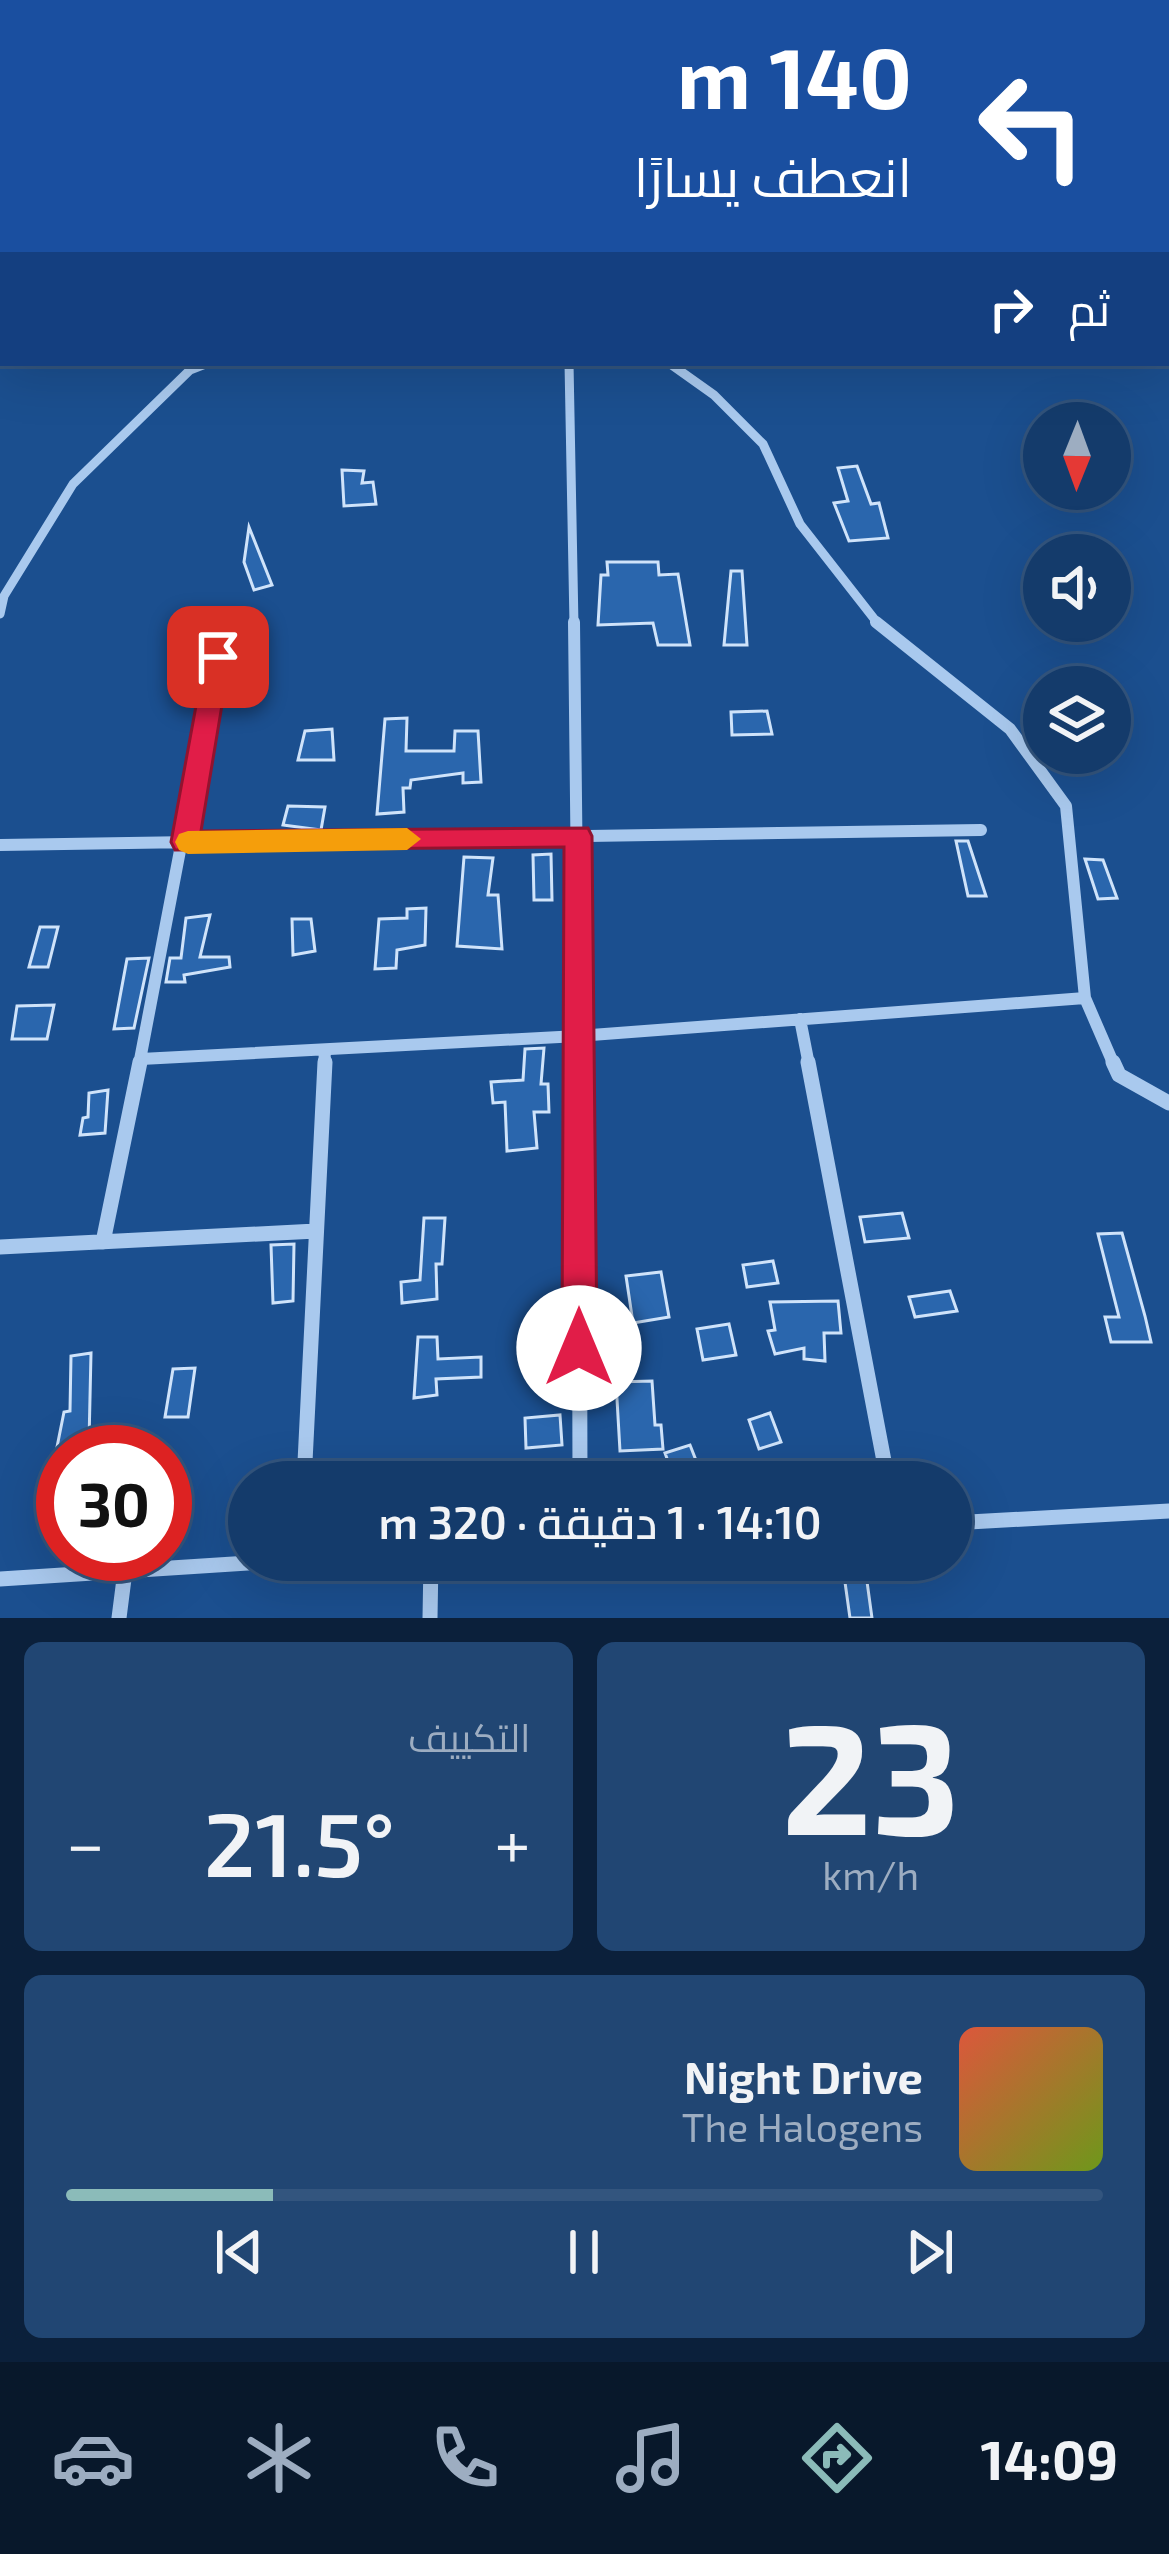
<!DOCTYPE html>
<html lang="ar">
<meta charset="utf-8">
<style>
body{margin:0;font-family:"Exo 2",Cairo,sans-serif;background:#214673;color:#f1f3f6;direction:rtl;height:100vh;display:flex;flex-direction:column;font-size:45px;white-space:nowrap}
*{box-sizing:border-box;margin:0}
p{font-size:39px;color:#9dadc1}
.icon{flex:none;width:66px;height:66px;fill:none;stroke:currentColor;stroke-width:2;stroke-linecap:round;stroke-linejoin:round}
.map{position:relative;height:1618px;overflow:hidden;direction:ltr}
.details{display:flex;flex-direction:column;gap:24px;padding:24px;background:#0b203b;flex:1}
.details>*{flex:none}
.guide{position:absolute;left:0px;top:0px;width:1170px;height:366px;box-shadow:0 12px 48px #0002,0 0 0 3px #33557e;direction:rtl;background:#1a4fa0;color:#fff;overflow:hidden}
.needle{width:78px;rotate:181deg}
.fabs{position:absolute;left:1023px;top:402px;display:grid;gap:24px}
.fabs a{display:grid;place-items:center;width:108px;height:108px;border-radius:50%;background:#143b6b;box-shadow:0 12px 48px #0002,0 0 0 3px #33557e;font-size:60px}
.speed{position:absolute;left:36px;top:1425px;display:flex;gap:24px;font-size:60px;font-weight:700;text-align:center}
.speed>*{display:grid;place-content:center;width:156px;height:156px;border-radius:50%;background:#143b6b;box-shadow:0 12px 48px #0002,0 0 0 3px #33557e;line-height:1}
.speed .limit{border:18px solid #d22;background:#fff;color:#111}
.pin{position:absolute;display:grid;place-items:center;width:102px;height:102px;color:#fff;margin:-51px;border-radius:24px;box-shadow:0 6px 18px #0006}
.me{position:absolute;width:132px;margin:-66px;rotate:0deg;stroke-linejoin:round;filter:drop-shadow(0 0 9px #0008)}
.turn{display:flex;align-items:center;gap:42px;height:252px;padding:0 60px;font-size:54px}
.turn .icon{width:156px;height:156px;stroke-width:2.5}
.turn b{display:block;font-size:84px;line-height:102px}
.then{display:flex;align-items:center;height:114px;padding:0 60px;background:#0003;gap:24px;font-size:45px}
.big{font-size:90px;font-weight:600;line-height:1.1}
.details .widget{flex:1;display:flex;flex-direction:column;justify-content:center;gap:18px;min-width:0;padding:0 42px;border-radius:18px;background:#214673}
.details .dial{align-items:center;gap:0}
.dial b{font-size:156px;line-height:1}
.song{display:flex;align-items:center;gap:36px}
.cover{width:144px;height:144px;border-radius:18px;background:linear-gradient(135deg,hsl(10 70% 55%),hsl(80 70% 35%))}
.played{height:12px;border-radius:6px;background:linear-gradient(90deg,#8bbbb9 20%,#33557e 20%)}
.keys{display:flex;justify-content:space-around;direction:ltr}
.heat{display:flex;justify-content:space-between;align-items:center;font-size:66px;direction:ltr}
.details .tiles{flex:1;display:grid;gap:24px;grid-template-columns:1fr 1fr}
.widget:last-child{grid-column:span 2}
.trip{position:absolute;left:228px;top:1461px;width:744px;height:120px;border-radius:60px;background:#143b6b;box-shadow:0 12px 48px #0002,0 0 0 3px #33557e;font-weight:600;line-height:120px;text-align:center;direction:rtl}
.dock{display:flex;height:192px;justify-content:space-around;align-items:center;background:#08182b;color:#9dadc1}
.dock .icon{width:84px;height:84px}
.dock .current{color:#8bbbb9}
.dock b{font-size:54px;color:#f1f3f6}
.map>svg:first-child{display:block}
</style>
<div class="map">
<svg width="1169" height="1618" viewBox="0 0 1169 1618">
<rect width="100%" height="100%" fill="#1b4f8f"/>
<path fill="#2a66ad" stroke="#cfe3fa" stroke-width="3" d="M857 466 871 504 879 503 888 538 849 541 834 503 848 501 838 468Z
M342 470 364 471 362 483 373 482 376 504 344 506Z
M249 527 272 585 254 590 244 562Z
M607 562H658L659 575 678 574 690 645H658L653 623 598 625 601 575H608Z
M731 571H742L747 645H724Z
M767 711 772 734 732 735 731 712Z
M407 718 406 751H454L455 731H478L481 782 463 783V773L411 780 410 788H403L404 812 377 814 385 719Z
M332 729 334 760H298L305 731Z
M288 806 325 807 321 830 283 825Z
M956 841H968L986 896H968Z
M551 854 552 900H534L533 855Z
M464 857 493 858 488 895H498L502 949 457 946Z
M1085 859 1103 860 1117 898 1098 899Z
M426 908 425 945 397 950 396 968 375 969 379 919 407 918V909Z
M210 915 200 957H229L230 967 184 975 185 982H166L170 958H181L186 918Z
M292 919H311L315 951 293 955Z
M40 927H58L48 967H29Z
M149 958 134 1028 114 1029 127 959Z
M54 1005 47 1039H12L17 1006Z
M544 1048 541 1084H548L549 1112H534L537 1148 507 1151 505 1102 493 1103 491 1082 523 1080 525 1049Z
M108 1090 105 1133 80 1135 83 1118 88 1117 89 1093Z
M902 1213 909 1238 865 1242 860 1217Z
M424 1218H445L442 1264H436L437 1299 402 1303 401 1282 420 1280Z
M1122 1233 1145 1316 1151 1342H1111L1105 1317H1119L1098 1234Z
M294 1244 293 1301 273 1303 271 1245Z
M773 1261 778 1283 747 1287 743 1265Z
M661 1272 669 1317 633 1323 626 1276Z
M950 1291 957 1311 915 1317 909 1297Z
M838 1301 841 1333H824L825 1361 804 1359V1348L775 1354 768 1331 775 1330 770 1302Z
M729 1324 736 1355 703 1360 697 1329Z
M418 1337H437L438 1359 481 1357V1377L436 1379 437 1395 414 1398Z
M91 1353 89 1442H81L80 1452H56L64 1412 70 1411 71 1356Z
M195 1368 188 1417H165L173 1369Z
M652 1381 655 1425H661L663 1449 620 1451 616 1382Z
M770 1413 781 1442 759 1449 749 1420Z
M560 1415 562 1445 526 1448 525 1418Z
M690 1445 699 1468 674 1478 665 1453Z
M865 1567 872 1618H850L843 1568Z"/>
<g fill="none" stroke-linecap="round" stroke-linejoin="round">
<path stroke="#a9c9ee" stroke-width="9" d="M569 363 574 625
M669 363 714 395 763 444 800 524 879 625
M0 614 4 596 73 484 190 370 208 363"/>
<path stroke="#a9c9ee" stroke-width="12" d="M574 622 579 1065
M876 622 1010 729 1066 806 1085 998 1114 1065
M0 845 981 830
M800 1019 809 1065
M141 1059 578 1036 1085 998
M139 1065 217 657
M324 1065 325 1052"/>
<path stroke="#a9c9ee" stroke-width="15" d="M579 1062 580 1482
M808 1062 888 1482
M1113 1062 1119 1075 1169 1103
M103 1242 140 1062
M0 1247 316 1231
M304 1482 325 1062
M951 1523 1169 1511
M0 1579 293 1560
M119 1618 125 1571
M430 1618 431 1560"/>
</g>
<path fill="#e11d48" stroke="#92132f" stroke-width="3" d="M218 648 230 657 201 831 588 828 592 836 597 1348 592 1361 579 1366 567 1361 562 1348 564 847 175 850 171 842 205 657Z"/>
<path fill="#f59e0b" d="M407 828 421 839 407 850 188 854 179 850 175 842 179 834 188 831Z"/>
</svg>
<div class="fabs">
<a><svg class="needle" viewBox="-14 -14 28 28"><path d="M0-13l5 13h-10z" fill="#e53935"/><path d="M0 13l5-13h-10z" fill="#9dadc1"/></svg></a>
<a><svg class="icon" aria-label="sound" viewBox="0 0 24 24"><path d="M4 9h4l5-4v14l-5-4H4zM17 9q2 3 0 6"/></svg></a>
<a><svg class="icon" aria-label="layers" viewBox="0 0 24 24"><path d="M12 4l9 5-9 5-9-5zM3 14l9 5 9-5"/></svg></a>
</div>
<div class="speed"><div class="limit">30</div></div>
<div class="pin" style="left:218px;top:657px;background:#d93025"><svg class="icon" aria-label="arrive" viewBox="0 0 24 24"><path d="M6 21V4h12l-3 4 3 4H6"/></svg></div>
<svg class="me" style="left:579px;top:1348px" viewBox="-20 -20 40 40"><circle r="19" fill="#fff"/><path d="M0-13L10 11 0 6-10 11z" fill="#e11d48"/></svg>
<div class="trip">14:10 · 1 دقيقة · 320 m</div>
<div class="guide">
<div class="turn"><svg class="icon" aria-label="left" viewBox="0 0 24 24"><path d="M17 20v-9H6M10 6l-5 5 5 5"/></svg><div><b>140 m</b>انعطف يسارًا</div></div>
<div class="then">ثم<svg class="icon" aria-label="right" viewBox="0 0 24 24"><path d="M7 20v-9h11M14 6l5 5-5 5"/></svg></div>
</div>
</div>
<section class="details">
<div class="tiles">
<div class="widget dial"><b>23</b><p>km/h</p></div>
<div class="widget"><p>التكييف</p>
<div class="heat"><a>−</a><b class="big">21.5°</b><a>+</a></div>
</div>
<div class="widget">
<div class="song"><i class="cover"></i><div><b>Night Drive</b><p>The Halogens</p></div></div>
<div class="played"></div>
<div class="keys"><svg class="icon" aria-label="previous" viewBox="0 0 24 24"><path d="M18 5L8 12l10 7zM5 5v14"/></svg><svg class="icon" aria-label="pause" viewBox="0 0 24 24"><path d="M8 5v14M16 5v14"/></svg><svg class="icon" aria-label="next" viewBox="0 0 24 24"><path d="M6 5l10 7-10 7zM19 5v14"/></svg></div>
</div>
</div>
</section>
<nav class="dock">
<b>14:09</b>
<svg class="icon current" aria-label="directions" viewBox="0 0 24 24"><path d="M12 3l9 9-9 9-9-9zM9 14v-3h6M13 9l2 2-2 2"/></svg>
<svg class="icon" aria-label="music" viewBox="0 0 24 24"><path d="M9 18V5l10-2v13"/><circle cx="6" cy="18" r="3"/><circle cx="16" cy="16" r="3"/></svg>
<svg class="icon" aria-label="phone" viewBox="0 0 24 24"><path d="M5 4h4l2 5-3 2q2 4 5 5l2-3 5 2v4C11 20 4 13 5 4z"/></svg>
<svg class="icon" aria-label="climate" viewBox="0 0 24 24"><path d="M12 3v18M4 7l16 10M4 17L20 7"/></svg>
<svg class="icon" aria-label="car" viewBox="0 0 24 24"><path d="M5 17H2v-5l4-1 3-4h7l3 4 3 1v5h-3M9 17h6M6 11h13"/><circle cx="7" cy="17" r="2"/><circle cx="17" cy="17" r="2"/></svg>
</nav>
